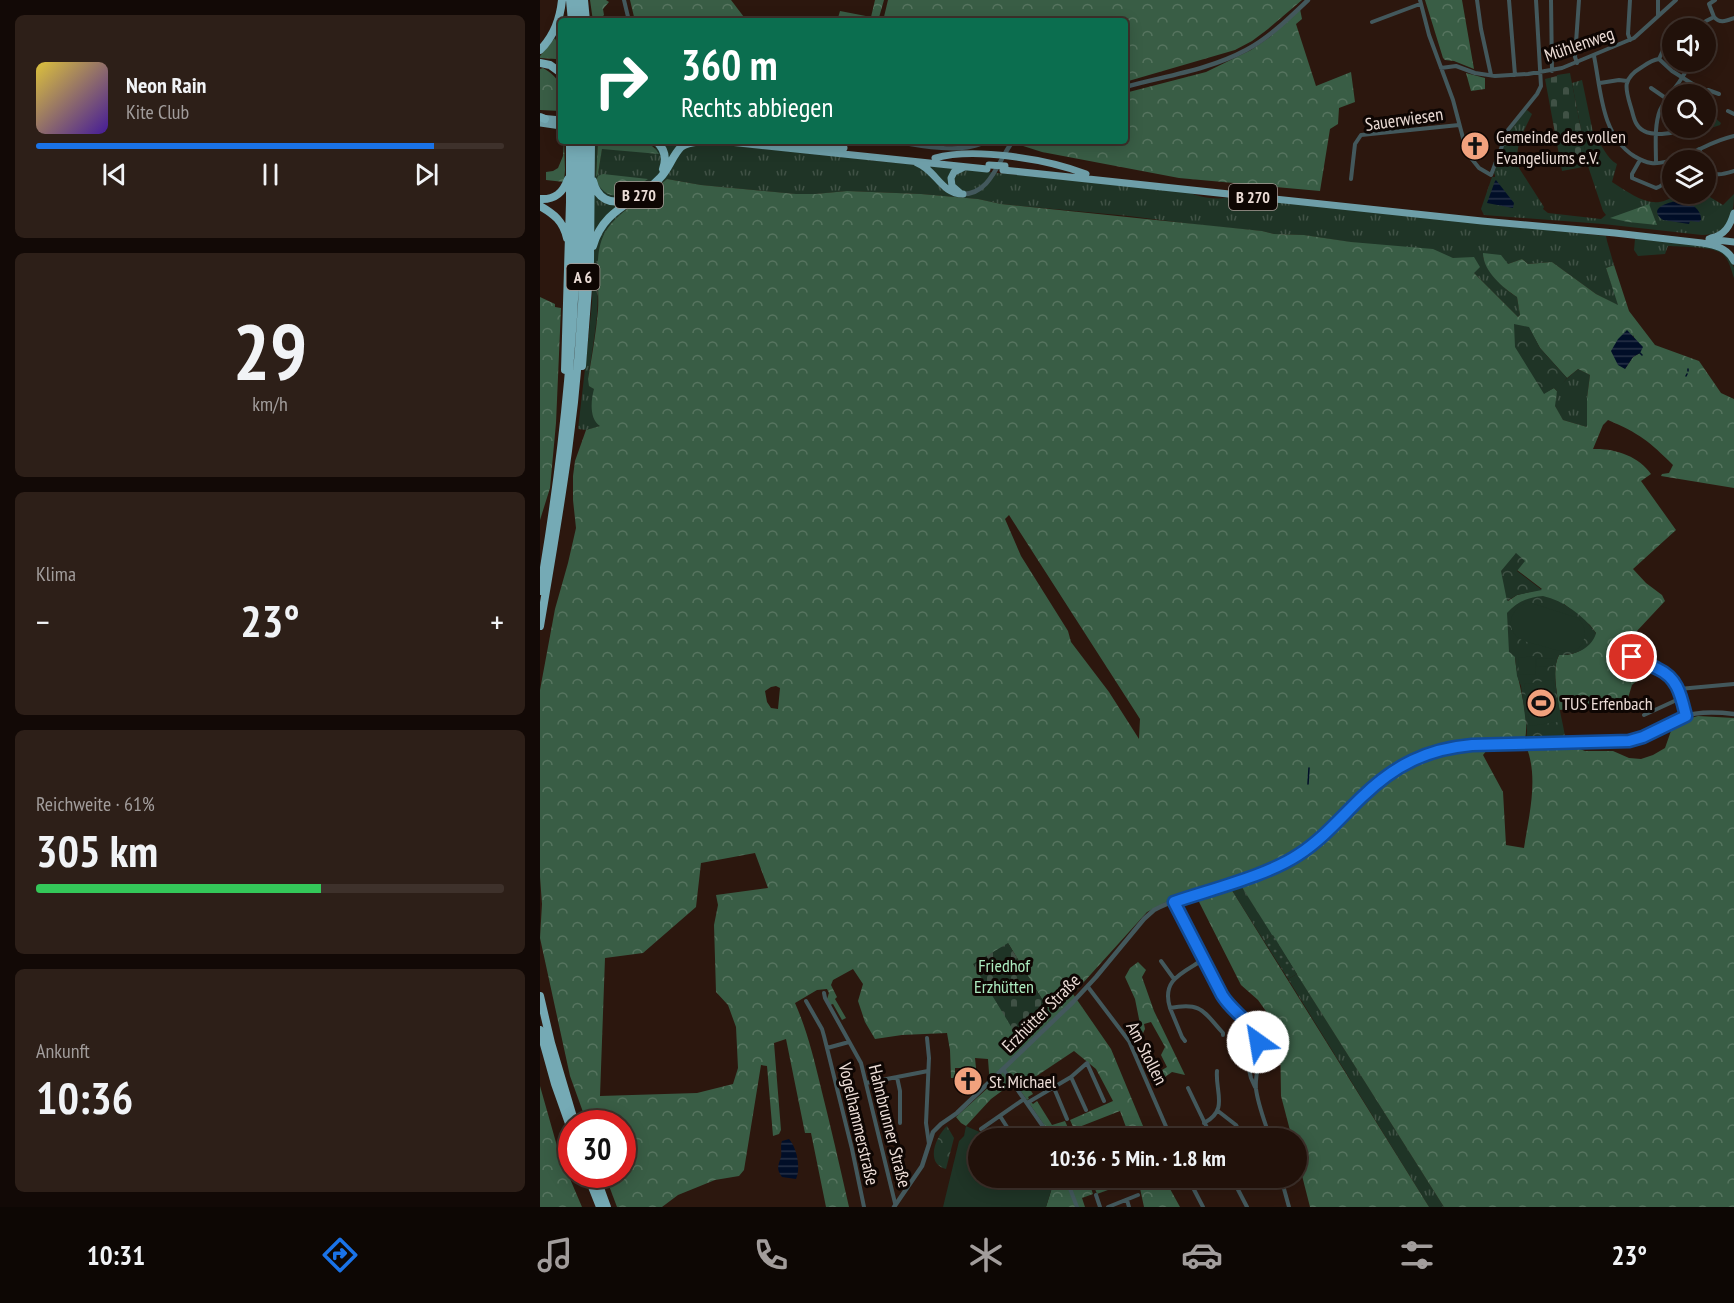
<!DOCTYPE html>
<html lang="de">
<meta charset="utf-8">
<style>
body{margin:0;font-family:"PT Sans Narrow",sans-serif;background:#2d1f18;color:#f1f3f6;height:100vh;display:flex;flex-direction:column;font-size:22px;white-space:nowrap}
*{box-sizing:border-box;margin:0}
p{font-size:20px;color:#a29d9c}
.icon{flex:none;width:33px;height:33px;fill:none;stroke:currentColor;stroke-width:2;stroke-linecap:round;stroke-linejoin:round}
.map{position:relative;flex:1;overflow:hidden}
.details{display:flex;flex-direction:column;gap:15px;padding:15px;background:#120906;width:540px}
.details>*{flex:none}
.hud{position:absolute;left:18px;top:18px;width:570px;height:126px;border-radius:6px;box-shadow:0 3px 15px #0003,0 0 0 2px #3e312b;background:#0b6e4f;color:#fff;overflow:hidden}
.fabs{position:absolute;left:1122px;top:18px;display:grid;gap:12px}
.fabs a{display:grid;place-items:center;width:54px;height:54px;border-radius:50%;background:#21110a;box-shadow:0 3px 15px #0003,0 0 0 2px #3e312b;font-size:30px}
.speed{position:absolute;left:18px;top:1110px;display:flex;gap:12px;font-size:30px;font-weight:700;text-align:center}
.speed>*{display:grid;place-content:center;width:78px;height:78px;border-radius:50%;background:#21110a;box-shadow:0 3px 15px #0003,0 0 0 2px #3e312b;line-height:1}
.speed .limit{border:9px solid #d22;background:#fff;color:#111}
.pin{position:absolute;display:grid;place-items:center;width:51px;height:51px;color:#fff;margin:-26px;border:3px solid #fff;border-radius:50%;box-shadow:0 2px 6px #0007}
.me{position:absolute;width:66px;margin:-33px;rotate:328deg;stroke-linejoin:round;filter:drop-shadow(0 0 4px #0008)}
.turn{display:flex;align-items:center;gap:21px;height:126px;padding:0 24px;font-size:27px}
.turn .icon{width:78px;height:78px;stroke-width:2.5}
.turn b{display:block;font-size:42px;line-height:51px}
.big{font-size:45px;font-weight:600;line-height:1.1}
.details .card{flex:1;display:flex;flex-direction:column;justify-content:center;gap:9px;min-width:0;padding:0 21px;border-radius:9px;background:#2d1f18}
.details .dial{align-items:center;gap:0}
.dial b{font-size:78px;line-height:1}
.song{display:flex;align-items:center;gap:18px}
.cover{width:72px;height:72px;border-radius:9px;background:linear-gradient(135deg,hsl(50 70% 55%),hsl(260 70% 35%))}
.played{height:6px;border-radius:3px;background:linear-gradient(90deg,#1a73e8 85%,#3e312b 85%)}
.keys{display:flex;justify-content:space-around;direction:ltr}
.heat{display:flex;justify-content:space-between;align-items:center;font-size:33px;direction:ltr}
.charge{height:9px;border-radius:4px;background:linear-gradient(90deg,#34c759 61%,#3e312b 0)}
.trip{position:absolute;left:428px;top:1128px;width:339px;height:60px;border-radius:30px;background:#21110a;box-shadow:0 3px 15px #0003,0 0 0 2px #3e312b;font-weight:600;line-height:60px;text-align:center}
.menu{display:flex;height:96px;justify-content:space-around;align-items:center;background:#0d0704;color:#a29d9c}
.menu .icon{width:42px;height:42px}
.menu .current{color:#1a73e8}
.menu b{font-size:27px;color:#f1f3f6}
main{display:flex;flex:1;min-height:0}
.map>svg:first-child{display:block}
</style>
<main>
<section class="details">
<div class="card">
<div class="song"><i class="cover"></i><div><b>Neon Rain</b><p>Kite Club</p></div></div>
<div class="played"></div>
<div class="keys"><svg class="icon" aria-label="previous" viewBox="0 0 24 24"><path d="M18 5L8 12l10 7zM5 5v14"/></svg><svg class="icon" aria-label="pause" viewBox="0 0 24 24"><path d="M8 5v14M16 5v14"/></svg><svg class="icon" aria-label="next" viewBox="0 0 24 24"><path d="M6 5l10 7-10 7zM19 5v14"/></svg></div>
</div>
<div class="card dial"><b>29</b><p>km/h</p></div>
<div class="card"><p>Klima</p>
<div class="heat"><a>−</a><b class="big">23°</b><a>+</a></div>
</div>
<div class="card"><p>Reichweite · 61%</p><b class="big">305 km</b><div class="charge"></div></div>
<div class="card"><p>Ankunft</p><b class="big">10:36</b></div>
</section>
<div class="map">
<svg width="1194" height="1207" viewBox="0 0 1194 1207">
<defs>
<pattern id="grass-tufts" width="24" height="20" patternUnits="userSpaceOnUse" patternTransform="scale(1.5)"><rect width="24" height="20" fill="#1f3426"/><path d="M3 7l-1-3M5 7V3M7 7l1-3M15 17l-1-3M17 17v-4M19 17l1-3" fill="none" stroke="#405145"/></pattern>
<pattern id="forest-crowns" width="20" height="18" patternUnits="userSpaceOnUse" patternTransform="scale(1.5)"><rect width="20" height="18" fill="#395d45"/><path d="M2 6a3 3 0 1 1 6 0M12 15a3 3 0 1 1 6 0" fill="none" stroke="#56745f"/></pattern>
<pattern id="cemetery-stones" width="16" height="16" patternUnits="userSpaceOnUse" patternTransform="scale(1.5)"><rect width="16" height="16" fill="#1f3426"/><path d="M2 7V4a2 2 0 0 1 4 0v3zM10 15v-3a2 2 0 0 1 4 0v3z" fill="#405145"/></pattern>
<pattern id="park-crowns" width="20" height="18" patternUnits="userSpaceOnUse" patternTransform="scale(1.5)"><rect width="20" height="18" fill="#1f3426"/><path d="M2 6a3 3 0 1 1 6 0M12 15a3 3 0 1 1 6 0" fill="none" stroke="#405145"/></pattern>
<pattern id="garden-dots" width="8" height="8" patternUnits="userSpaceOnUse" patternTransform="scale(1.5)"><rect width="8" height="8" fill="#1f3426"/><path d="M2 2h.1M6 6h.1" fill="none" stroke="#405145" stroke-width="1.8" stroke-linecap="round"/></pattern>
<pattern id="water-rules" width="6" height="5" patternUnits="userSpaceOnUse" patternTransform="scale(1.5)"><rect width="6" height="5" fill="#010e28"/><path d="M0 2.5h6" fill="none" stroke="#263046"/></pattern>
</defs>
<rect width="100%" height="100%" fill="#2c170e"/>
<path fill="url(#grass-tufts)" d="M1042 80 1054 137C1064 146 1066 158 1077 164L1072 182C1093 195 1114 213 1136 194H1165L1183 205 1194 194C1194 217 1189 235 1162 235L1063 224 944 215 941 209 952 177H955V175L954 173 967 135 985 111 987 110 992 114C984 131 973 148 979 168L1004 207 1003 209 1008 213 1061 219 1066 215 1063 211 1048 166 1032 83Z
M55 141H58L56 176 58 174 62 148H116L106 141 113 142 123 155 121 171 119 174 111 183 95 193 78 200 63 195 55 179Z
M119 141H151L129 162Z
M162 143 320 158 328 160 649 192C659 198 679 200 691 197L1066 236 1067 241 1074 265 1066 268 1079 306 1056 294 1012 262 988 264 982 259 968 264 943 257C949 274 962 288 977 297L980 315 978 317 934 273 929 258H913L764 235 734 234 722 231 668 226 589 216 461 204 438 199 381 194 307 191 265 195 161 185 127 179C109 195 85 207 70 225 55 243 59 292 57 315 55 336 51 357 48 379L54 389 61 426 46 430 38 429 47 352 52 303 53 259 56 240 63 226 115 185 145 147Z
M53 191 80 204 53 242Z
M1095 239 1157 244 1180 249 1192 262 1194 268V278C1191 270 1189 258 1181 253 1169 246 1141 247 1128 246L1125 254 1098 256 1094 250Z
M1038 369 1050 375 1047 398V427L1023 420C1021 416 1016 410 1015 406 1011 389 1027 379 1038 369Z
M698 881 733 935 724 941 688 884Z
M757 974 904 1207H889L748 979Z"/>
<path fill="url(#forest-crowns)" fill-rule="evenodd" d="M50 0H66L69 2 63 9 64 15 60 19 63 21 72 19V21H53Z
M90 0H191L207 21H95Z
M335 0H344L338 21H297L300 11 331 17Z
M348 0H762L728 29 712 41 695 50 585 82V21H343Z
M885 0H922L934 69 914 61 905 60 903 58Z
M760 9 762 19 756 24 776 86 811 72 815 102 799 108 798 124 790 129 780 191 639 178 502 152 480 145 484 141H585V93L666 72 711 50 730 37Z
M15 38 21 54 16 59 0 58V56Z
M3 68C23 79 21 90 21 111L0 110V69Z
M926 73 945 78V89L931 91Z
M24 141 25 170 24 182 6 180V172L13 171 18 168 23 156Z
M58 141C78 141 108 134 119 154L62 149 58 174 56 177Z
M368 141H439C418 150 390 145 368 141Z
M63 174 108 179C90 191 71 208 56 181L58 176Z
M127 179 161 185 256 194H275L307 191 381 194 438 199 461 204 722 231 734 234 764 235 811 242 893 249 913 258 934 257 940 267 934 273 978 317 980 315 977 297C963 288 943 271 943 253L961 255 968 264 982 259 988 264 1012 262 1056 294 1078 305 1066 268 1074 265 1089 311 1115 345 1159 361 1181 393 1194 399V488L1121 476 1122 474 1129 473 1133 465C1110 442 1099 433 1068 420L1063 425 1053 449C1074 448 1099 456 1111 474L1101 481 1136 530 1093 569 1106 583 1122 595 1125 601 1082 647V651L1091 660 1108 668 1109 674 1098 680 1092 685 1088 698 1078 706 1068 709 1048 708 1019 710C1018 694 1011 670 1019 655 1037 656 1048 648 1056 633L1050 625 1024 604 975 657C977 684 990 712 985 740L1027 744 1045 751H1073L1089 758 1101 759 1113 755 1125 748 1132 728 1135 724 1143 720 1158 716 1194 718V1207H904L698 881 688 884 889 1207H770L756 1152V1138H752L741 1096 740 1031 718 1000 701 985 654 892 628 901 607 912 533 994 571 1049 608 1138H590L580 1111 534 1129 530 1120 573 1101 556 1069 534 1051 486 1083 493 1094 488 1097 489 1099 487 1100 474 1082 451 1099 426 1126 421 1123 416 1117 450 1086 448 1059 435 1058 436 1068H415V1078H411L410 1050 407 1033 362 1035 335 1039 325 1022 318 1001 323 984 313 969 293 980 291 985 297 997 295 999 306 1018 302 1020 293 1004 290 1005 287 999 289 993 287 989 277 990 255 1003C267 1030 274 1059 281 1088 291 1128 300 1167 309 1207H286L271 1133H265L246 1039 234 1043 241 1130 239 1134 233 1136 227 1066 221 1065 204 1170 199 1176 175 1180 138 1195 122 1207H77L65 1175 82 1174V1124L47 1123 30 1076 0 938 2 904 0 877V690L15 609 28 563 36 528 33 500V476L35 461 46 430 60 426C49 419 51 400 54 389L49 386 48 379C52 356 56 333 58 310 60 283 51 248 70 225 85 207 109 195 127 179ZM989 328 1000 348 1027 378 1038 369 1050 375 1047 398V427L1023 420 1015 406 1017 391 1014 388 1004 393ZM1093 335 1100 353 1093 357 1085 369ZM469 515 600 719 599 739 569 692 531 642 528 631 481 556 465 519ZM976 553 977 570 1002 589 977 595 968 601ZM236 686 240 688 238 709 231 708 227 702 225 691 231 687ZM986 746C999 777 989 815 984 848L966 845 963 792 943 755 947 750ZM215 853 228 888 176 895 178 905 174 925 176 992 188 1005 196 1027 198 1068 193 1084 157 1093 60 1096 65 958 103 953 156 907 161 863ZM468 943 508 1009 498 1029 489 1022Z
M1109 204 1117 225 1088 222 1070 218Z
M0 297 15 304V307L21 308 16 423 10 488 0 520Z
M598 962 606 970 602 977 614 1011 645 1075 632 1072 625 1077 622 1070 627 1067 621 1055 625 1047 611 1022 604 1024 605 1029 601 1037 597 1027 600 1024 595 999 585 977 590 968Z
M0 1086 19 1153 42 1207H0Z
M497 1101 512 1125 525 1121 529 1130 517 1136 518 1138H502L509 1132 489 1103 491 1102 493 1104Z
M515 1178H534L539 1189 550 1185 553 1194 542 1198 545 1207H506Z
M568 1178H624L640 1207H604L598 1179 557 1194 553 1184Z"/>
<path fill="url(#cemetery-stones)" d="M1030 73 1048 166 1022 171 1005 79 1017 76V75Z
M468 943 508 1009 498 1029 489 1022 475 1033 433 964Z"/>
<path fill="url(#park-crowns)" d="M1169 113 1181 123 1180 125 1168 129 1150 140V137L1157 128H1166V118Z
M974 324 989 327 1000 348 1027 378 1017 391 1014 388 1004 394 975 347Z
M976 553 985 561 977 571 1002 590 977 595 967 601 961 571Z
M1003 596C1024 601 1043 615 1056 633 1052 649 1033 656 1019 655 1008 675 1024 721 1026 743H986L987 731 981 686 977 676 975 657 969 652 967 613C977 602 988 597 1003 596Z
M407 1126 414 1138 406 1169C385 1164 395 1137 407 1126Z"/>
<path fill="url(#garden-dots)" d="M733 935 757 974 748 979 724 941Z"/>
<path fill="#1f3426" d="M986 603H991L1038 618C1043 623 1047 631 1044 639 1038 660 1013 649 999 645 992 643 983 642 977 637 965 626 972 608 986 603Z
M995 656 996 674 979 675 978 658Z
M1013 658V666L997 667 996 659Z
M1013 680 1018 722 990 726 984 684Z
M426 1126 451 1137 460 1133 484 1137 486 1138H438V1178H515L506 1207H403L419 1141 424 1136Z"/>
<path fill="url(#water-rules)" d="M956 180 974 203 973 208 947 203 955 181Z
M1143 200C1152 204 1162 210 1161 220L1159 222 1150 221 1149 224 1123 220C1105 207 1133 201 1143 200Z
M1087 330 1103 347 1100 353 1093 357 1085 369 1078 365 1071 351 1078 339Z
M249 1139C257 1148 261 1168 256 1179L242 1177C236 1169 238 1166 241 1157 242 1152 240 1146 242 1141Z"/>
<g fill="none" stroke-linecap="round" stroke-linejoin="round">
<path stroke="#010e28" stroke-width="1.5" d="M1100 353 1102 355
M1148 371V369
M1146 376 1147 374
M768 784 769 768"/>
<path stroke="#43585c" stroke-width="4" d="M84 0 89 21
M880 0 889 35 913 100 927 153 939 168 951 175 968 130 997 94 1001 86 996 0
M937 0 941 29 951 75
M969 0 975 75
M1011 0 1012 71
M1118 0V16
M1174 17 1169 4 1175 0
M832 22 880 4
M1158 28 1166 21 1174 17C1180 24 1186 21 1194 18
M1090 40 1088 34 1090 0
M1054 56C1061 90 1061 135 1094 156 1099 159 1104 162 1111 163 1119 164 1130 161 1138 158 1157 152 1174 140 1194 136
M1119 59C1112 60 1108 63 1102 67 1080 80 1086 90 1092 111 1094 119 1096 127 1104 131 1109 134 1116 134 1122 134 1130 133 1134 134 1139 128
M1119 59 1132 71 1159 88 1162 94
M1119 59 1124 48 1132 44
M1156 62 1166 63 1171 59 1170 44 1166 29
M1037 63 1035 57 1039 0
M901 68 916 66 935 73 955 76 988 74 1022 68 1094 38 1136 0
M1060 83 1079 80 1087 81
M1111 88 1127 99
M1162 93 1168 90 1179 94
M1188 111 1194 114
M354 141C378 146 425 155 446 141
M1159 149 1164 160
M1100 160 1092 174V178L1116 188C1129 184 1129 172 1129 160
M1116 163C1116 146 1114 126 1120 110 1128 93 1144 81 1150 62
M1166 164C1173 178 1181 175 1194 171
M811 179 815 144 821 135 919 125
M1092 657C1100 662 1109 664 1118 668 1138 678 1141 696 1146 715
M1139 689 1194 684
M1104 715 1141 698
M634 902 684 998C694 1011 708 1019 715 1033 726 1054 714 1069 716 1089 718 1105 725 1122 730 1138
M664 959C643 973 621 979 630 1008 662 1002 663 1011 683 1033V1035
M621 961 634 979
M548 987 589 1041 631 1138
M284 993 285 998 321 1063 355 1203
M266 1001 282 1029 284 1036 312 1149 324 1207
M630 1008 642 1037 645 1041
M387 1038 389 1058 386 1123 389 1144
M702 1041 711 1078 715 1087
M287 1048 309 1042
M463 1069 511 1138
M357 1077 360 1091V1123
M531 1077 546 1110
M326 1083 388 1071
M514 1088 527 1119
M648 1088 672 1138
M487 1103 531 1077 547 1063 564 1101
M678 1111 696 1125 703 1138
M460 1116 467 1127
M664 1123C689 1110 675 1092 677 1071
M441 1129 484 1099
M532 1131 535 1138
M558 1138 583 1128
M526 1178 537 1207
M549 1178 551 1182
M648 1178 663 1207
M692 1178 707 1207
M741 1178 749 1207
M556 1195 560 1207
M587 1200 589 1207
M568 1207 598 1195"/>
<path stroke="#43585c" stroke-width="4.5" d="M585 87C625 76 669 70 706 50 729 38 749 18 768 0
M423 194C451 194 458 160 473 141
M354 1207 382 1166 393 1132 401 1124 417 1113 532 1003 556 977 604 919 614 910C657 888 708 883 751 859 776 845 796 823 816 803 850 768 883 750 932 745L1089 741C1109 737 1124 724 1142 717 1158 711 1177 712 1194 714"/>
<path stroke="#6e9ea8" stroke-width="7" d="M0 118 21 120
M0 123 21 126
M180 141 447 169
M229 141 304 148
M395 158C434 147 508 159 546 174
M377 163C396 170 401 194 423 194
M463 170 942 221 1075 233 1162 243C1176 245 1187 248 1194 261
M420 193 412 186 411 178 414 172 424 167
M1171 238C1185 235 1190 226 1194 213
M1169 239 1194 242"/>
<path stroke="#75aab5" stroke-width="8" d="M30 0 32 21
M37 0 39 21
M44 0 46 21
M0 50C14 36 20 20 22 0
M0 63 10 65 21 73
M0 117 5 119
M116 141C125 149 127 158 123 169
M53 181C57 198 70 206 87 199
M0 199C15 200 23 193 28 179
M0 206C14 214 23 221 27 238
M53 246C64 207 96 204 120 178 129 169 132 156 141 147 147 142 155 142 163 141
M42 366 50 262 51 141
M25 370 30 202V141
M0 591C26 442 40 292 37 141
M0 626C10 568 20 509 28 451 42 349 47 244 44 141
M0 996 11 1043 35 1124
M0 1030 15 1084 32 1132
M47 1174 60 1207
M55 1174 67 1207"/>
<path stroke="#6e9ea8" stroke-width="7" d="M449 165 465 166"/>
</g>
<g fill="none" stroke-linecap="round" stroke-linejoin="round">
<g stroke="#114b97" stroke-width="15">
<path id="route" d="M718 1042C712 1021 693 1013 682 995L634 902C672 889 726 876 758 855 783 839 801 817 822 797 855 765 887 749 932 745L1089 741 1103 737 1146 716C1141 696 1138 678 1118 669 1109 664 1100 662 1092 657"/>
</g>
<use href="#route" stroke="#1a73e8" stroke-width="10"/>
</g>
<defs>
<g id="church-disc" transform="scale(1.5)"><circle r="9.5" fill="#f1a17d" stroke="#0e0603"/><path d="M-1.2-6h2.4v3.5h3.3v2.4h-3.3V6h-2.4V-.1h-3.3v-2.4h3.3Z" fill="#111"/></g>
<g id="stadium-disc" transform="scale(1.5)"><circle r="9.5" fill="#f1a17d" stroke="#0e0603"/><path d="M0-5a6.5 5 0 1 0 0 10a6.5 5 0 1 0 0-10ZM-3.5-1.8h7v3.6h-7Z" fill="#111"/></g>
</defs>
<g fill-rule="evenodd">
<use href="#church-disc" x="935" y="146"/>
<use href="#stadium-disc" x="1001" y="703"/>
<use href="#church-disc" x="428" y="1081"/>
</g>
<g text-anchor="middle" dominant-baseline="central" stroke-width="6" stroke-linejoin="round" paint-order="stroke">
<g fill="#0e0603" stroke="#a99c97" stroke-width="1.5">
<rect x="75" y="182" width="48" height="26" rx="4.5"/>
<rect x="689" y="184" width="48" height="26" rx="4.5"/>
<rect x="26.5" y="264" width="33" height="26" rx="4.5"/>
</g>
<g font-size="16" font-weight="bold" fill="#ebdcd6">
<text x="99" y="195">B 270</text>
<text x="713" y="197">B 270</text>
<text x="43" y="277">A 6</text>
</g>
<g font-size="18" fill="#ebdcd6" stroke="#0e0603">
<text transform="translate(1039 44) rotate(-19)">Mühlenweg</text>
<text transform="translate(864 119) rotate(-8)">Sauerwiesen</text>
<text transform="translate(501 1013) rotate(-45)">Erzhütter Straße</text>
<text transform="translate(607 1053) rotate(63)">Am Stollen</text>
<text transform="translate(319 1124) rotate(77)">Vogelhammerstraße</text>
<text transform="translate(350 1126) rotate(76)">Hahnbrunner Straße</text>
</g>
<g font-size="18" fill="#ebdcd6" stroke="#0e0603" text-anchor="start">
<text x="956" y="136">Gemeinde des vollen<tspan x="956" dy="21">Evangeliums e.V.</tspan></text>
<text x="1022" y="703">TUS Erfenbach</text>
<text x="449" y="1081">St. Michael</text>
</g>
<g font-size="18" fill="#acebbf" stroke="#0e0603">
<text x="464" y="965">Friedhof<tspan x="464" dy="21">Erzhütten</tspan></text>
</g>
</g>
</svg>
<div class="fabs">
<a><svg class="icon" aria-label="sound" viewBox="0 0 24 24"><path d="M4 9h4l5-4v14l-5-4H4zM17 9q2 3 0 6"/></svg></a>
<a><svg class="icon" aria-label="search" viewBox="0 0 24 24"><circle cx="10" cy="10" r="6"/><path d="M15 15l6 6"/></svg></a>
<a><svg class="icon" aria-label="layers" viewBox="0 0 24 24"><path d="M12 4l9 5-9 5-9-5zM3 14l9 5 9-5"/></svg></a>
</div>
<div class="speed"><div class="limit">30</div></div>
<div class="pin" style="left:1092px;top:657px;background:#d93025"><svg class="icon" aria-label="arrive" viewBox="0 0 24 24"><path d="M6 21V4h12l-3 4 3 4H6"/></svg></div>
<svg class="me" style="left:718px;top:1042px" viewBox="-20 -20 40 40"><circle r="19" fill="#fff"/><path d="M0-13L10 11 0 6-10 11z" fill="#1a73e8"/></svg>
<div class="trip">10:36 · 5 Min. · 1.8 km</div>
<div class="hud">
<div class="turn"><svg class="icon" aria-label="right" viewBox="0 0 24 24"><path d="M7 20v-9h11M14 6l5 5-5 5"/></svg><div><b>360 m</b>Rechts abbiegen</div></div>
</div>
</div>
</main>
<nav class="menu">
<b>10:31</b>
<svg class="icon current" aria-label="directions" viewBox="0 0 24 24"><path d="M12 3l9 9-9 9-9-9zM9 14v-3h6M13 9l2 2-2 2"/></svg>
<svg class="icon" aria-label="music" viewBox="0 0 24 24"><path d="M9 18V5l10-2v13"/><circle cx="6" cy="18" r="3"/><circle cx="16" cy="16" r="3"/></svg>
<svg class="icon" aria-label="phone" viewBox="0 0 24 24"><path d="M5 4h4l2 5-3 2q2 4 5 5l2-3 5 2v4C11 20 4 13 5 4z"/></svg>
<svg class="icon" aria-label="climate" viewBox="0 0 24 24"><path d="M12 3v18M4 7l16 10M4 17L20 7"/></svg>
<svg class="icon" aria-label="car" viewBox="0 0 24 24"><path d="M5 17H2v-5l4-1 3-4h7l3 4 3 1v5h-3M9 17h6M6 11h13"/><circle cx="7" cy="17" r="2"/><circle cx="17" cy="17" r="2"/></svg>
<svg class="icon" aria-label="filters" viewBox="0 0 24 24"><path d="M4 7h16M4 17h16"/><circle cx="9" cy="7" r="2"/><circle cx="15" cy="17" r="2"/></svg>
<b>23°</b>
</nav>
